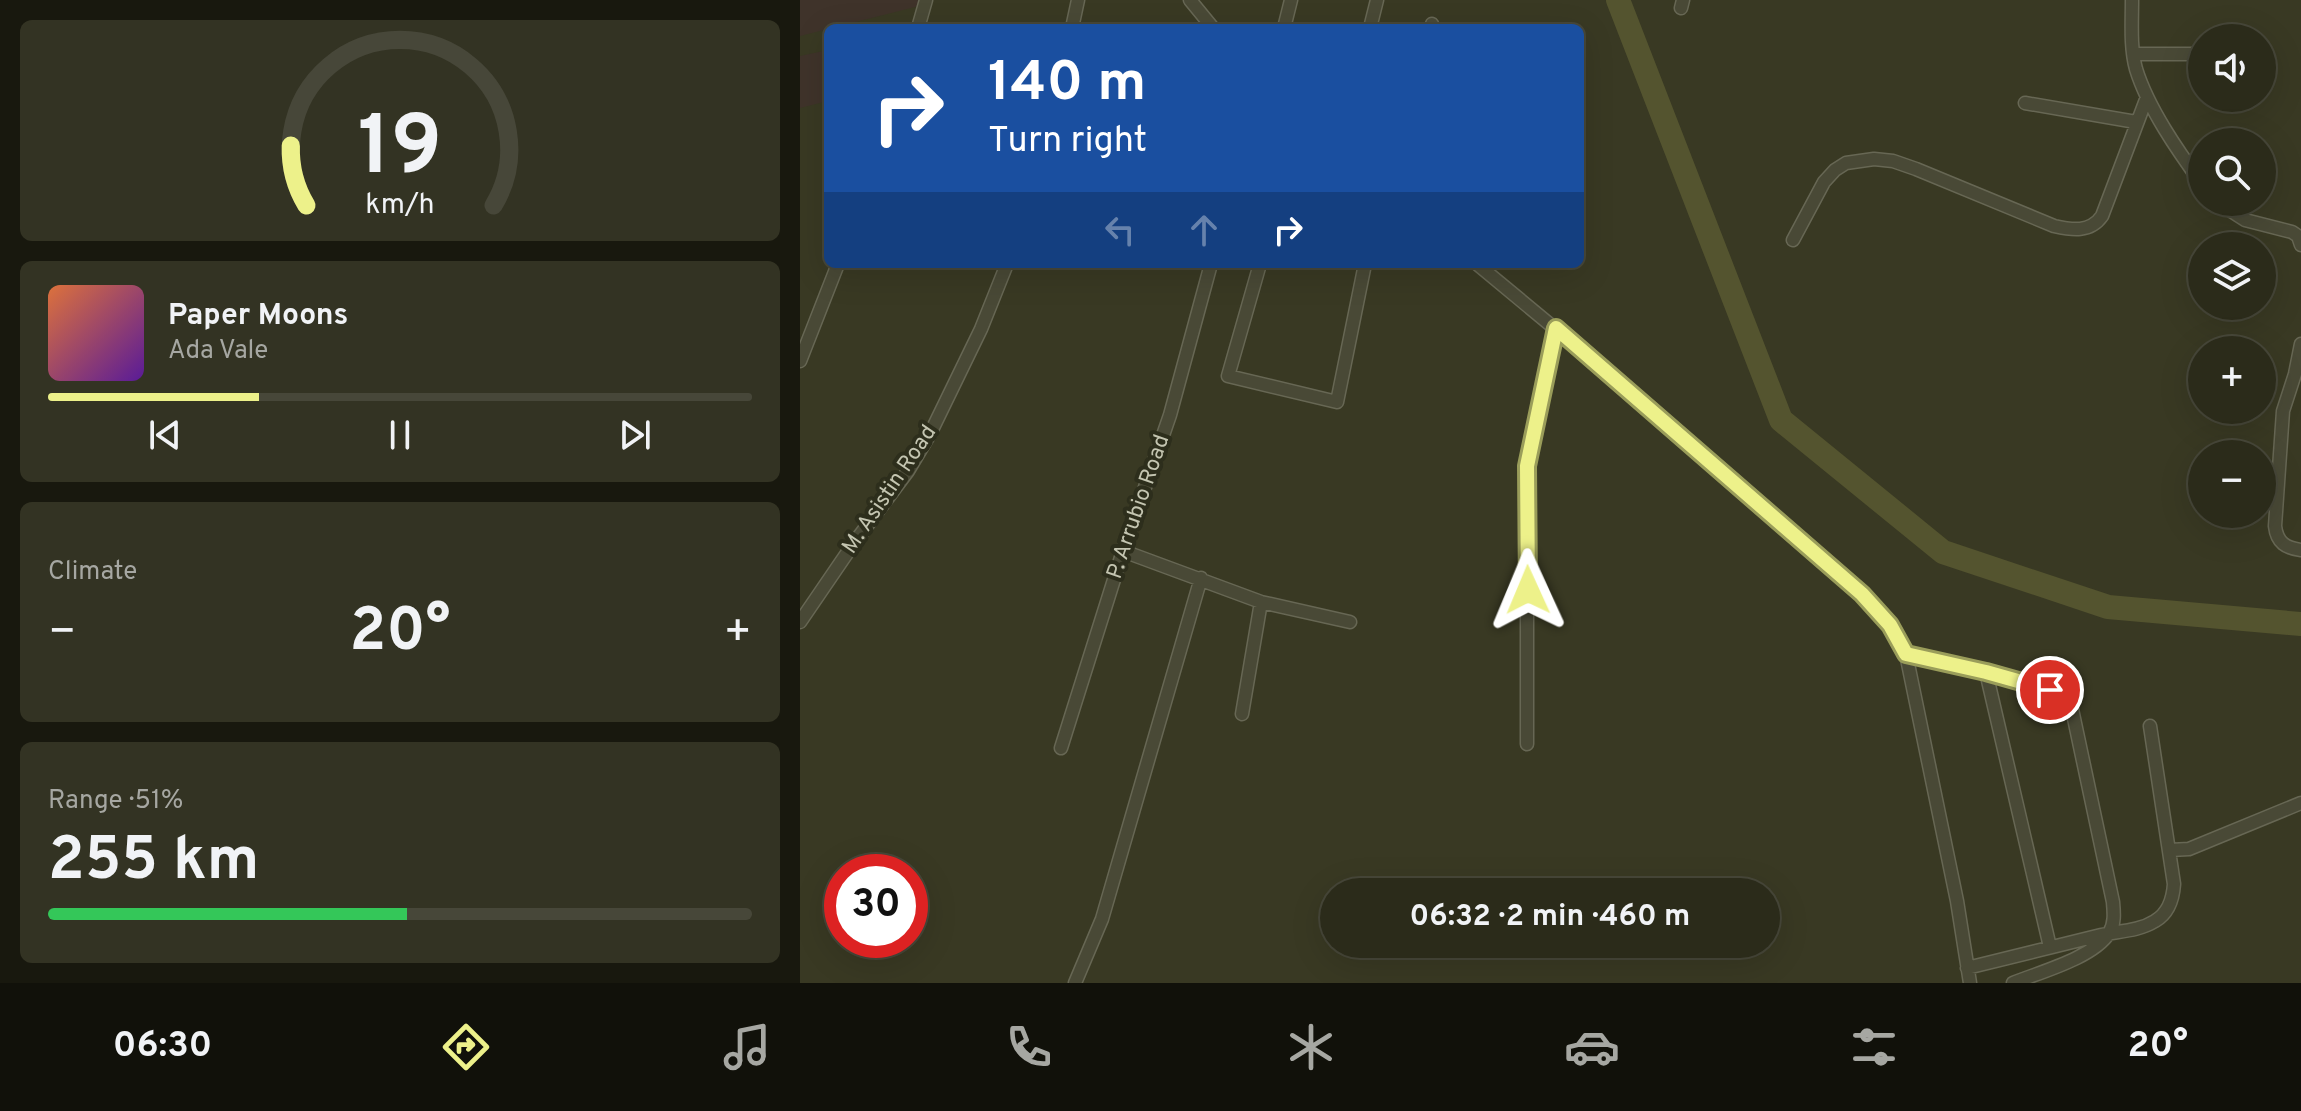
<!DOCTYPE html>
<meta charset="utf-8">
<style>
body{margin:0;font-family:Overpass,sans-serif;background:#333323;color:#f1f3f6;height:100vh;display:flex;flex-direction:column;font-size:30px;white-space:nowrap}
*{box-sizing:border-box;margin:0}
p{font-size:26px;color:#a6a7a2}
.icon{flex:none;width:44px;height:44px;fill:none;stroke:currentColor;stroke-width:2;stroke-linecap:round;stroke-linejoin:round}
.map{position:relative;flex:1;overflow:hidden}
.details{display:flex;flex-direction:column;gap:20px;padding:20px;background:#18180e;width:800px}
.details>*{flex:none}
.hud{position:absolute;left:24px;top:24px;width:760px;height:244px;border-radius:12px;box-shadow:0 8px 32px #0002,0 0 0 2px #474739;background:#1a4fa0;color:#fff;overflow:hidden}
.fabs{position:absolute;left:1388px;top:24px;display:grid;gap:16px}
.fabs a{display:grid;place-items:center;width:88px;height:88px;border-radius:50%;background:#2b2b1a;box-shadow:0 8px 32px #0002,0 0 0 2px #474739;font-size:40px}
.speed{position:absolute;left:24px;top:854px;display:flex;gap:16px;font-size:40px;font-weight:700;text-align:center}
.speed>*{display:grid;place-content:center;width:104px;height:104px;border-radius:50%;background:#2b2b1a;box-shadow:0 8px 32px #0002,0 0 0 2px #474739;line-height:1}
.speed .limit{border:12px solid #d22;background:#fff;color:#111}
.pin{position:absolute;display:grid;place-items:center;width:68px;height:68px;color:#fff;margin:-34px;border:4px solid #fff;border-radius:50%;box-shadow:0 2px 8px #0007}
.me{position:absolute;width:88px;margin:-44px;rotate:359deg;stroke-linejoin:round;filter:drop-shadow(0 0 6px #0008)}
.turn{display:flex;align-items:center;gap:28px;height:168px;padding:0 32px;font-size:36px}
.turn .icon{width:104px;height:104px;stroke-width:2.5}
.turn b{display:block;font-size:56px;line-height:68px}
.lanes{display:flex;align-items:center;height:76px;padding:0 32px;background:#0003;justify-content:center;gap:40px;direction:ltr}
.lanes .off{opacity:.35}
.big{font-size:60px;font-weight:700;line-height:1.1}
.details .widget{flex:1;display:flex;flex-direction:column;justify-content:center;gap:12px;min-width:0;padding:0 28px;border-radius:12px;background:#333323}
.details .dial{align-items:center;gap:0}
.dial svg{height:208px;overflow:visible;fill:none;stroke:#474739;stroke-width:7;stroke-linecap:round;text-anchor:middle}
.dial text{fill:#f1f3f6;stroke:none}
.song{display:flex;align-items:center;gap:24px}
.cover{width:96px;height:96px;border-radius:12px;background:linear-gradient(135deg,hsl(20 70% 55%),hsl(270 70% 35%))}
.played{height:8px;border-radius:4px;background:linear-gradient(90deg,#edf18a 30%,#474739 30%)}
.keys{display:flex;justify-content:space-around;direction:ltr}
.heat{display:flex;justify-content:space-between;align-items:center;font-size:44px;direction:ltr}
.charge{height:12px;border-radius:6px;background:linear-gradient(90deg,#34c759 51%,#474739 0)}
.trip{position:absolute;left:520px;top:878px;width:460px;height:80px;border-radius:40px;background:#2b2b1a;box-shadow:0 8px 32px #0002,0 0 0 2px #474739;font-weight:700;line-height:80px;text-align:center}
.dock{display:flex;height:128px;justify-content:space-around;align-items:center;background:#11110a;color:#a6a7a2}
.dock .icon{width:56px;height:56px}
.dock .current{color:#edf18a}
.dock b{font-size:36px;color:#f1f3f6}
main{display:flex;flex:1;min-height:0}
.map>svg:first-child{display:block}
</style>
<main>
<section class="details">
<div class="widget dial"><svg viewBox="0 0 100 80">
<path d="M14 69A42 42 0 1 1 86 69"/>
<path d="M14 69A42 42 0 0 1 8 46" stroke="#edf18a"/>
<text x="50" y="56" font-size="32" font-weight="700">19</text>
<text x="50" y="72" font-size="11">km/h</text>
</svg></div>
<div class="widget">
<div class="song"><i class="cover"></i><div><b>Paper Moons</b><p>Ada Vale</p></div></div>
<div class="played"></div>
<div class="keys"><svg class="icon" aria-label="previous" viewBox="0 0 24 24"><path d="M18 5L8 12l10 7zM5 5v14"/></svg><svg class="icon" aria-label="pause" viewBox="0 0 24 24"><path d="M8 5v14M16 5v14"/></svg><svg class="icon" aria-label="next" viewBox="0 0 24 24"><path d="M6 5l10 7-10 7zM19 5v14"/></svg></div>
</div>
<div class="widget"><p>Climate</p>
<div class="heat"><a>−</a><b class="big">20°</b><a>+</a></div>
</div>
<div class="widget"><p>Range · 51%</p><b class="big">255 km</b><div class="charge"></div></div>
</section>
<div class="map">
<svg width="1501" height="983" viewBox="0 0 1501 983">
<rect width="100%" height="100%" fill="#393923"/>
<path fill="#3f332a" d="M0 0H121L119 6 0 36Z
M28 50V101L0 108V56Z"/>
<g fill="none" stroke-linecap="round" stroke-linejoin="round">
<path stroke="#54542f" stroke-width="24" d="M818 0 981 420 1143 552 1308 607 1501 624"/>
<g stroke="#676754" stroke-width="15">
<path id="street" d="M390 0 413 28
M1332 0C1332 23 1330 47 1336 69 1348 108 1378 151 1402 184
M881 8 883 0
M118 28 126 0
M272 28 278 0
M484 28 491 0
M570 28 577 0
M631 28 632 24
M1333 54H1402
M1462 64H1465
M1225 103 1336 122
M1417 202 1445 220 1492 232 1498 236 1501 245
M993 240 1024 182 1035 170 1046 163 1074 159 1093 161 1116 169 1254 226C1272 230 1290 233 1302 216L1347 97
M460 264 428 376 537 402 565 264
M677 264 852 409 1062 594 1090 625 1106 654 1157 901 1170 983
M1501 344 1495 374 1483 411 1475 526C1477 543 1486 548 1501 550
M0 361 38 264
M323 551 461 602 550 622
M0 622 54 543 108 471 130 434 181 329 207 264
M1106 654 1186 672 1250 690 1267 701 1272 709 1313 902C1314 913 1315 924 1309 933 1293 958 1240 972 1213 983
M1186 672 1250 947
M442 714 461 602
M727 744V466L756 328
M261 748 323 551 370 415 411 264
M1370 850 1389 849 1501 803
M1167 968C1212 957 1256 946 1301 935 1320 931 1339 931 1355 921 1369 913 1373 899 1374 884L1350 726
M275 983 302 919 401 578"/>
</g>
<use href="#street" stroke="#494936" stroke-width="12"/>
</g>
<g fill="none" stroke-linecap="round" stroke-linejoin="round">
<g stroke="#9a9d5a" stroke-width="20">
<path id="route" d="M728 590 727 466 756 328 1062 594 1090 625 1106 654 1186 672 1250 690"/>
</g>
<use href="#route" stroke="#edf18a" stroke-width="14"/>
</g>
<g text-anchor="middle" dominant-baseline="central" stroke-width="8" stroke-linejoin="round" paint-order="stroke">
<g font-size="22" fill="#c4c5b1" stroke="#2d2e1c">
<text transform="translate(90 490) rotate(-56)">M. Asistin Road</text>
<text transform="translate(339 507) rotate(-71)">P. Arrubio Road</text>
</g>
</g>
</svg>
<div class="fabs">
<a><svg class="icon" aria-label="sound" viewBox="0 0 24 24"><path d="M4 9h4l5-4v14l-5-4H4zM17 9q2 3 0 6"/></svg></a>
<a><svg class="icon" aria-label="search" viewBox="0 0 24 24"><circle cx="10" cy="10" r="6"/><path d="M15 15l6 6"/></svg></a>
<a><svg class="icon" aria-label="layers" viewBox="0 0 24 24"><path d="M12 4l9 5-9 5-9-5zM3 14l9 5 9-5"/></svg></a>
<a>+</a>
<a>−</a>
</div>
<div class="speed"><div class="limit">30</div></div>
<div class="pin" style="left:1250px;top:690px;background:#d93025"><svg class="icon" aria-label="arrive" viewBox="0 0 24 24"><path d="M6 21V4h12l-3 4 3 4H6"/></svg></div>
<svg class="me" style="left:728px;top:590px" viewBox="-20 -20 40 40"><path d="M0-17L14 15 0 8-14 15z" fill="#edf18a" stroke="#fff" stroke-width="4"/></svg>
<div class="trip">06:32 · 2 min · 460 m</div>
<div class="hud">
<div class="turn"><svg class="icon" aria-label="right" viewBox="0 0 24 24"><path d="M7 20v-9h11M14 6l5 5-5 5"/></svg><div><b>140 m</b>Turn right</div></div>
<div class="lanes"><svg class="icon off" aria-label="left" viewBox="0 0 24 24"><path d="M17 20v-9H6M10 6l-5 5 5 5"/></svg><svg class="icon off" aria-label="ahead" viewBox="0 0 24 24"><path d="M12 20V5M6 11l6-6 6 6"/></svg><svg class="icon" aria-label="right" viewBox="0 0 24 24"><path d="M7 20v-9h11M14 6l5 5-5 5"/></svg></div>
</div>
</div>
</main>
<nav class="dock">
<b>06:30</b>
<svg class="icon current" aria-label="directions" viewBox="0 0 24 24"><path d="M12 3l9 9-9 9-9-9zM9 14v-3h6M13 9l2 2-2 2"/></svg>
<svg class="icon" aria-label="music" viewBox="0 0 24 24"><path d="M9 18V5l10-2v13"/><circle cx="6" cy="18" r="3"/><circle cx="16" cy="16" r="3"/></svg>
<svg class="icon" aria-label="phone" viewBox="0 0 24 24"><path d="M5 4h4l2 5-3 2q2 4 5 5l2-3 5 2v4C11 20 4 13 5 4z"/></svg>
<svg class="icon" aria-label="climate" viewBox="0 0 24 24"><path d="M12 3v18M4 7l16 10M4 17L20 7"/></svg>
<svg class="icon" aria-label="car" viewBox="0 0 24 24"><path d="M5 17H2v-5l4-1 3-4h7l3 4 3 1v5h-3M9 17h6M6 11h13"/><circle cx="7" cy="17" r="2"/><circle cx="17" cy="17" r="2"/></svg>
<svg class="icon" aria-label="filters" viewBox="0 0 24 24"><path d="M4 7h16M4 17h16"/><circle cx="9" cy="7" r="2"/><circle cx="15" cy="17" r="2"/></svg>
<b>20°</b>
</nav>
